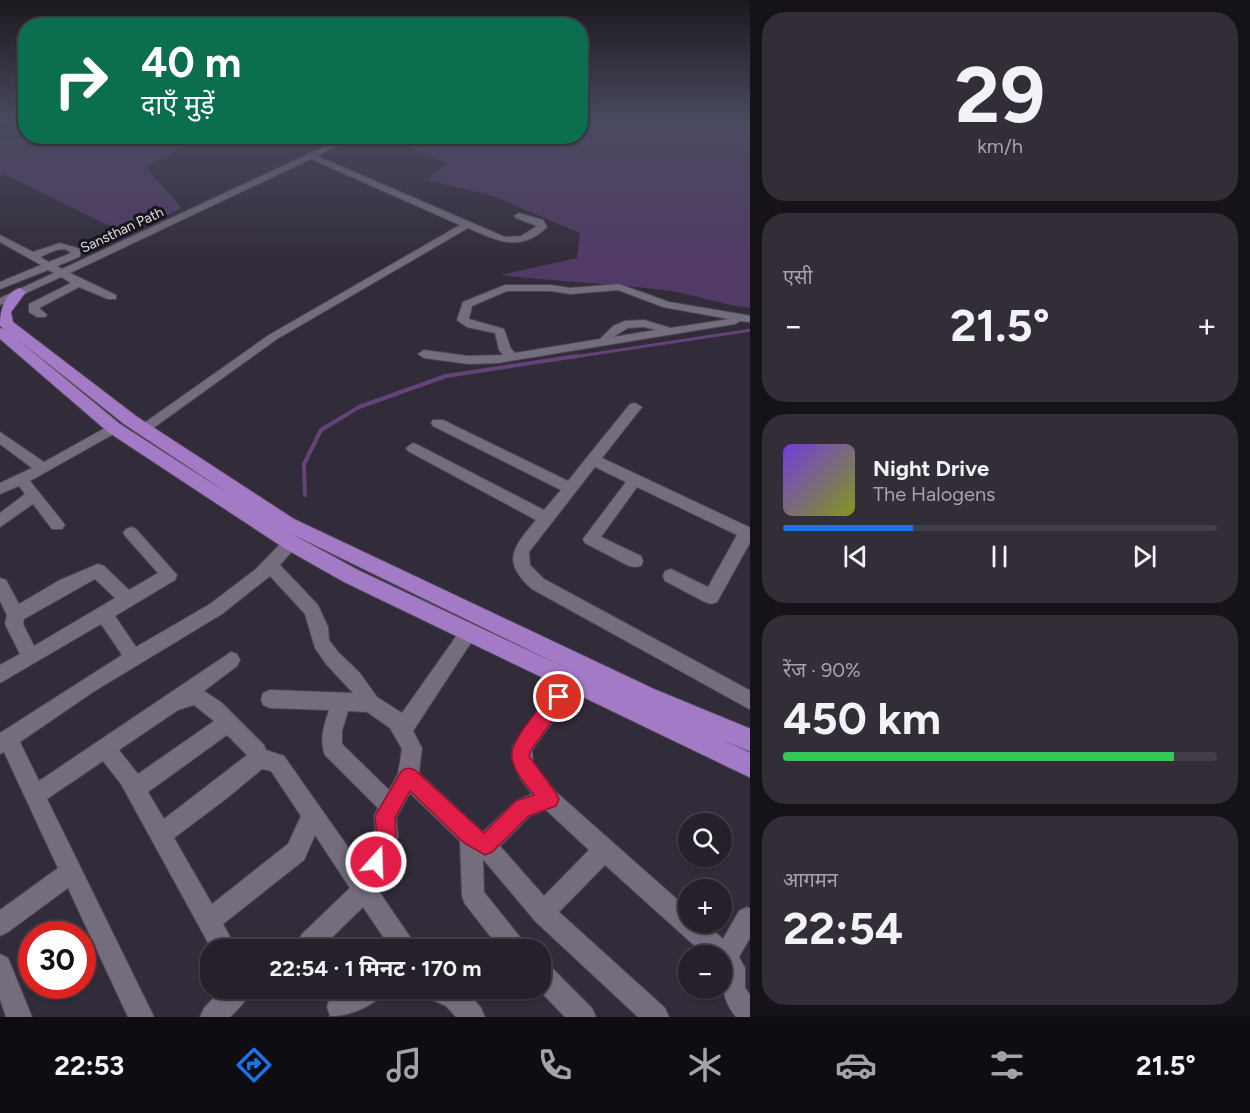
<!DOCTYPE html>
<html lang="hi">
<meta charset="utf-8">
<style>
body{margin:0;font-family:Figtree,"Noto Sans Devanagari",sans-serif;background:#322d37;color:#f1f3f6;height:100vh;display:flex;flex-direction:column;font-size:22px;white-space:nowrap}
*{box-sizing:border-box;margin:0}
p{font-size:20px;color:#a4a3a9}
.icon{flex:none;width:33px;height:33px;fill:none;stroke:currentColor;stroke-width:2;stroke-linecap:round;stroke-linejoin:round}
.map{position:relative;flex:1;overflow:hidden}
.side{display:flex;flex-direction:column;gap:12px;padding:12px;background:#151218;width:500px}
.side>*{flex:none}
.top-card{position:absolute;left:18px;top:18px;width:570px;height:126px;border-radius:24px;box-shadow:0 2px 4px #0004,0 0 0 2px #423e47;background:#0b6e4f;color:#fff;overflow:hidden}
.tools{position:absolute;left:678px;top:813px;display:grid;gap:12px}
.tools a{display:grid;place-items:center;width:54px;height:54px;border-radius:50%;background:#26202b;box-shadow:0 2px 4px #0004,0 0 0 2px #423e47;font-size:30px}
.speed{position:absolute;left:18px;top:921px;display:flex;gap:12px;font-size:30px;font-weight:700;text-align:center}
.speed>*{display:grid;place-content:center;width:78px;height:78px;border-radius:50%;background:#26202b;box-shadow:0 2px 4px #0004,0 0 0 2px #423e47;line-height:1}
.speed .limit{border:9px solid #d22;background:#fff;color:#111}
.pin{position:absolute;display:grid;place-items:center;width:51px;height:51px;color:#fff;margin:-26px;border:3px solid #fff;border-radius:50%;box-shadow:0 2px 6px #0007}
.me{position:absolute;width:66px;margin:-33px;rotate:20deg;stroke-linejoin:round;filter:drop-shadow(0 0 4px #0008)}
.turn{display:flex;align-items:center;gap:21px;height:126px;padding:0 24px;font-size:27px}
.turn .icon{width:78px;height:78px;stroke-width:2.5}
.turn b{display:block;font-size:42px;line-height:51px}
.big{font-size:45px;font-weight:700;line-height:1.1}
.side .widget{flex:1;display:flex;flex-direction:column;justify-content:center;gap:9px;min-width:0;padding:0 21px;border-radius:24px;background:#322d37}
.side .dial{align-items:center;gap:0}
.dial b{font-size:78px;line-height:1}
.song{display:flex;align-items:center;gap:18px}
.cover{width:72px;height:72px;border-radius:9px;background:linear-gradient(135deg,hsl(260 70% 55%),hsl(70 70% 35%))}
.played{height:6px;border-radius:3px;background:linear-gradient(90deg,#1a73e8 30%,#423e47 30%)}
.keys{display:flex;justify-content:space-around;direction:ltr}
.heat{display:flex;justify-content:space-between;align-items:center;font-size:33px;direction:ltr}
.charge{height:9px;border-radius:4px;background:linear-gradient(90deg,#34c759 90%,#423e47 0)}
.trip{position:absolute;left:200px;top:939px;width:351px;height:60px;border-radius:24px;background:#26202b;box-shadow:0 2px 4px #0004,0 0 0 2px #423e47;font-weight:700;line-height:60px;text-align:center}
.dock{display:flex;height:96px;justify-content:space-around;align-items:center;background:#0f0d11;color:#a4a3a9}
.dock .icon{width:42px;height:42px}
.dock .on{color:#1a73e8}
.dock b{font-size:27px;color:#f1f3f6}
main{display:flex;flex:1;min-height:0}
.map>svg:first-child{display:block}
</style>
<main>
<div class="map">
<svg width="751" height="1017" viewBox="0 0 751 1017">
<rect width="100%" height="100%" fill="#322b39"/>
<path fill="#513a65" d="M581 121 750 122V308C723 305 697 295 670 291 614 283 556 282 500 275L577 258 580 233 493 196 427 180 446 163 386 137 580 136Z
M25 136H26L205 137 148 165 147 169 182 208 126 234 5 175 0 176V141Z"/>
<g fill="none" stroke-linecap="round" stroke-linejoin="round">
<path stroke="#634378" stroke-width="3" d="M567 358 751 330"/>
<path stroke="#634378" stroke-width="4" d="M305 495 304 464 321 430 359 407 446 376 577 356"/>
<g stroke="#4d4753" stroke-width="2">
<path id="minor" d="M347 136H357L317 156 505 237 521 236 537 226 516 218 514 216 519 213 543 220 547 227C520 253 498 241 468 228L277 339 145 434 140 432 138 429 140 426 269 335 460 225 311 159 70 273 116 295V299H108L79 287 39 308 47 315 45 317H37L29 312V304L71 283 61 277 0 305V298L54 273 48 270 0 289V282L41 265 0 242V235L33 252 60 243 81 249 82 251 79 257 57 266 62 269ZM65 249 71 253 49 262 40 257 56 250Z
M619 284 669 302 751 316V322L740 321 735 324 498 363 468 364 424 358 418 354 424 350 468 356 503 355 499 350 495 333 467 327 457 320 463 302 505 285H551L570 288ZM618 290 663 307 729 319 671 328 644 320 625 321 613 326 600 339 515 353 511 349 504 329 469 319 472 306 507 291H551L570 294ZM644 327 656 330 613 337 628 328Z
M635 403 642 407 602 458 751 528V541L717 602 711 604 705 602 665 581 663 576 665 571 671 569 708 587 737 535 637 487 601 537 641 556 643 561 641 566 635 567 629 566 585 543 583 539 626 482 595 467 529 552 530 565 544 579 751 691V710L532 589C500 561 514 547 536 520L408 451 406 448 413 443 418 445 544 510 561 490 433 426 431 423 433 420H443L568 481 630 404Z
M114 423 119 425 121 428 119 431 30 481 62 521 65 525 62 529H52L33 504 0 527V513L25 494 19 486 0 494V483L32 468 0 444V432L44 462Z
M131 527 136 529 177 575 175 580 115 616 136 647 210 604 256 569 285 539H297L299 543 280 565 318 605 328 627 329 640 338 652 359 672 377 697 402 713 462 628 468 625 474 628 477 633 474 638 413 731 422 748 419 773 483 832 516 801 532 794C520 780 510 765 513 746L564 675 571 672 578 675 580 681 578 687 532 750 533 762 556 792 688 909V922H704L723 939 739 911 747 907 751 909V936L739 957 745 968V988L751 996V1017H736C720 998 722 979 722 956H706L605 865 559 912 665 1008 669 1017H638L535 921 483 859 484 892 524 942 528 950H501L465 904 462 896 460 841 410 793 396 818 398 836 376 887 419 950H392L363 907 319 950H301L298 942 302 934 350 888 315 835 304 860 223 924 237 950H212L121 784 103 761 47 799 154 1017H128L68 888 8 932 0 936V910L58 868 4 752 0 754V733L122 655 101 624 0 683V665L20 654 5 624 7 615 0 601V578L6 580 19 604 60 580 98 564 104 566 129 590 158 573 126 537 123 533 126 529ZM270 576 305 614 315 648 326 664 353 693 270 690 263 693 261 699 263 705 270 708 329 710C324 725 319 740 325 755L378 808 374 816 376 836 362 867 284 756 266 750 264 745 221 702 204 691 237 666 240 660 237 654 231 652 39 781 20 742 93 692 222 614ZM95 579 115 598 34 646 23 624 24 619ZM194 705 214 721 138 774 119 750 178 710ZM348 711 367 712 390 728 402 749 398 774 389 790 342 744V731ZM227 735 247 755 164 819 148 792ZM262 769 271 771 301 816 288 844 212 904 174 838 227 798ZM546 810 589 850 544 896 500 846 530 816Z
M0 954 8 958 32 1017H6L0 999Z
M540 962 549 965 592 1008 596 1017H565L537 988H540Z
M223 988H249C248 1001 239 1008 230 1017H200L204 1008Z
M348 988H386C379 1005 347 1017 330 1016L327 1007 330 998Z
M423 988H464L481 1008 485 1017H456L446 1006 426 997Z"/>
</g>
<g stroke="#4d4753" stroke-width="2">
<path id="major" d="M20 288 26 292 11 312 13 322 136 416 294 519 654 689 751 729V752L720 739 751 753V778L344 582 284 548 108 432 0 339V328L4 329 0 326C0 311 4 293 20 288ZM16 338 124 424 232 496 120 424ZM292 534 568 669 358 570Z"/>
</g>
<use href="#minor" fill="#756d7d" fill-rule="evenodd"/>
<use href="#major" fill="#a27ac6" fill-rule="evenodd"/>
</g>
<linearGradient id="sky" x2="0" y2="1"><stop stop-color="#1c181f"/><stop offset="0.46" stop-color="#494a5f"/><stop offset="1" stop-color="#494a5f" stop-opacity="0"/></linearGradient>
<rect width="751" height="263" fill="url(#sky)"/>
<path fill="#e11d48" stroke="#92132f" stroke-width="1.5" d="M559 689 565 691 567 697 565 703 531 750 529 756 556 793 559 799 556 806 529 816 492 852 485 855 464 843 410 791 395 818 396 836 383 869 376 872 369 869 366 862 377 836 375 816 402 770 408 768 415 770 484 833 516 801 534 795C525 784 515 773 512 759 508 741 542 706 553 691Z"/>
<g text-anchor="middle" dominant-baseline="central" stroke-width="6" stroke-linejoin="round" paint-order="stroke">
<g font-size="14" fill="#e0dce5" stroke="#18151b">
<text transform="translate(122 230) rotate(-25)">Sansthan Path</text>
</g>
</g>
</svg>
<div class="tools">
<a><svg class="icon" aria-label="search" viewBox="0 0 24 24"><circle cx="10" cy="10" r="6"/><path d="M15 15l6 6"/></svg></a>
<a>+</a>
<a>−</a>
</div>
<div class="speed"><div class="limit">30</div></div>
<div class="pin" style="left:559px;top:697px;background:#d93025"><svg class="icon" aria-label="arrive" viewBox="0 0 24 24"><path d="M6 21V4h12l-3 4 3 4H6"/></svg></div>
<svg class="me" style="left:376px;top:862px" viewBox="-20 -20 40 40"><circle r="17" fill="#e11d48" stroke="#fff" stroke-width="3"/><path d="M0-11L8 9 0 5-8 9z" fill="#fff"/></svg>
<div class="trip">22:54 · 1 मिनट · 170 m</div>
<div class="top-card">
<div class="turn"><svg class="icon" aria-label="right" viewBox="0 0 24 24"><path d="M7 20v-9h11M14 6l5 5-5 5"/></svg><div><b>40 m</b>दाएँ मुड़ें</div></div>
</div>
</div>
<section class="side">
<div class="widget dial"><b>29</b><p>km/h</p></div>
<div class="widget"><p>एसी</p>
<div class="heat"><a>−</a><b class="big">21.5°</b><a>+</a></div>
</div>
<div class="widget">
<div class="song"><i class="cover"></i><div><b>Night Drive</b><p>The Halogens</p></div></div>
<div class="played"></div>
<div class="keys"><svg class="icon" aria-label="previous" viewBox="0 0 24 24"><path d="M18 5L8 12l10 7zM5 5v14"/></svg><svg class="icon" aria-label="pause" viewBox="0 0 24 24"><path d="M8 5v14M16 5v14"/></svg><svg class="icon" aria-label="next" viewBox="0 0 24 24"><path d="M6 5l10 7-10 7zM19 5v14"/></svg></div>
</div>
<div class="widget"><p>रेंज · 90%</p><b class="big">450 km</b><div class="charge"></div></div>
<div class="widget"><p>आगमन</p><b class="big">22:54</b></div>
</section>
</main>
<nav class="dock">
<b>22:53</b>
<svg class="icon on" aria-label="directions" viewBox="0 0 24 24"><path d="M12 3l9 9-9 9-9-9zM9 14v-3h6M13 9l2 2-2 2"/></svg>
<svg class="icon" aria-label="music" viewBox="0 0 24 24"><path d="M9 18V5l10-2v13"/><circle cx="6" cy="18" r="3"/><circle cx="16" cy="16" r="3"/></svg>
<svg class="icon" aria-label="phone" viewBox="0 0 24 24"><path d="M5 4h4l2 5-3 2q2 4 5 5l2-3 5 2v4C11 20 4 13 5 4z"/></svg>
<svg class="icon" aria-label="climate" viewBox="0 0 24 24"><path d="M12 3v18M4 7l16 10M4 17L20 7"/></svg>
<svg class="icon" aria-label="car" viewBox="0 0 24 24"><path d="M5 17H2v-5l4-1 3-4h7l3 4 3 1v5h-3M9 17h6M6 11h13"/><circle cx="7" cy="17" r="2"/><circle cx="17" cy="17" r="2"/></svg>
<svg class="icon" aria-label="filters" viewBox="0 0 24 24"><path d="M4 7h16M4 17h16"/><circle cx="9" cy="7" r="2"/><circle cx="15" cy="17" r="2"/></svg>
<b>21.5°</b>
</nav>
